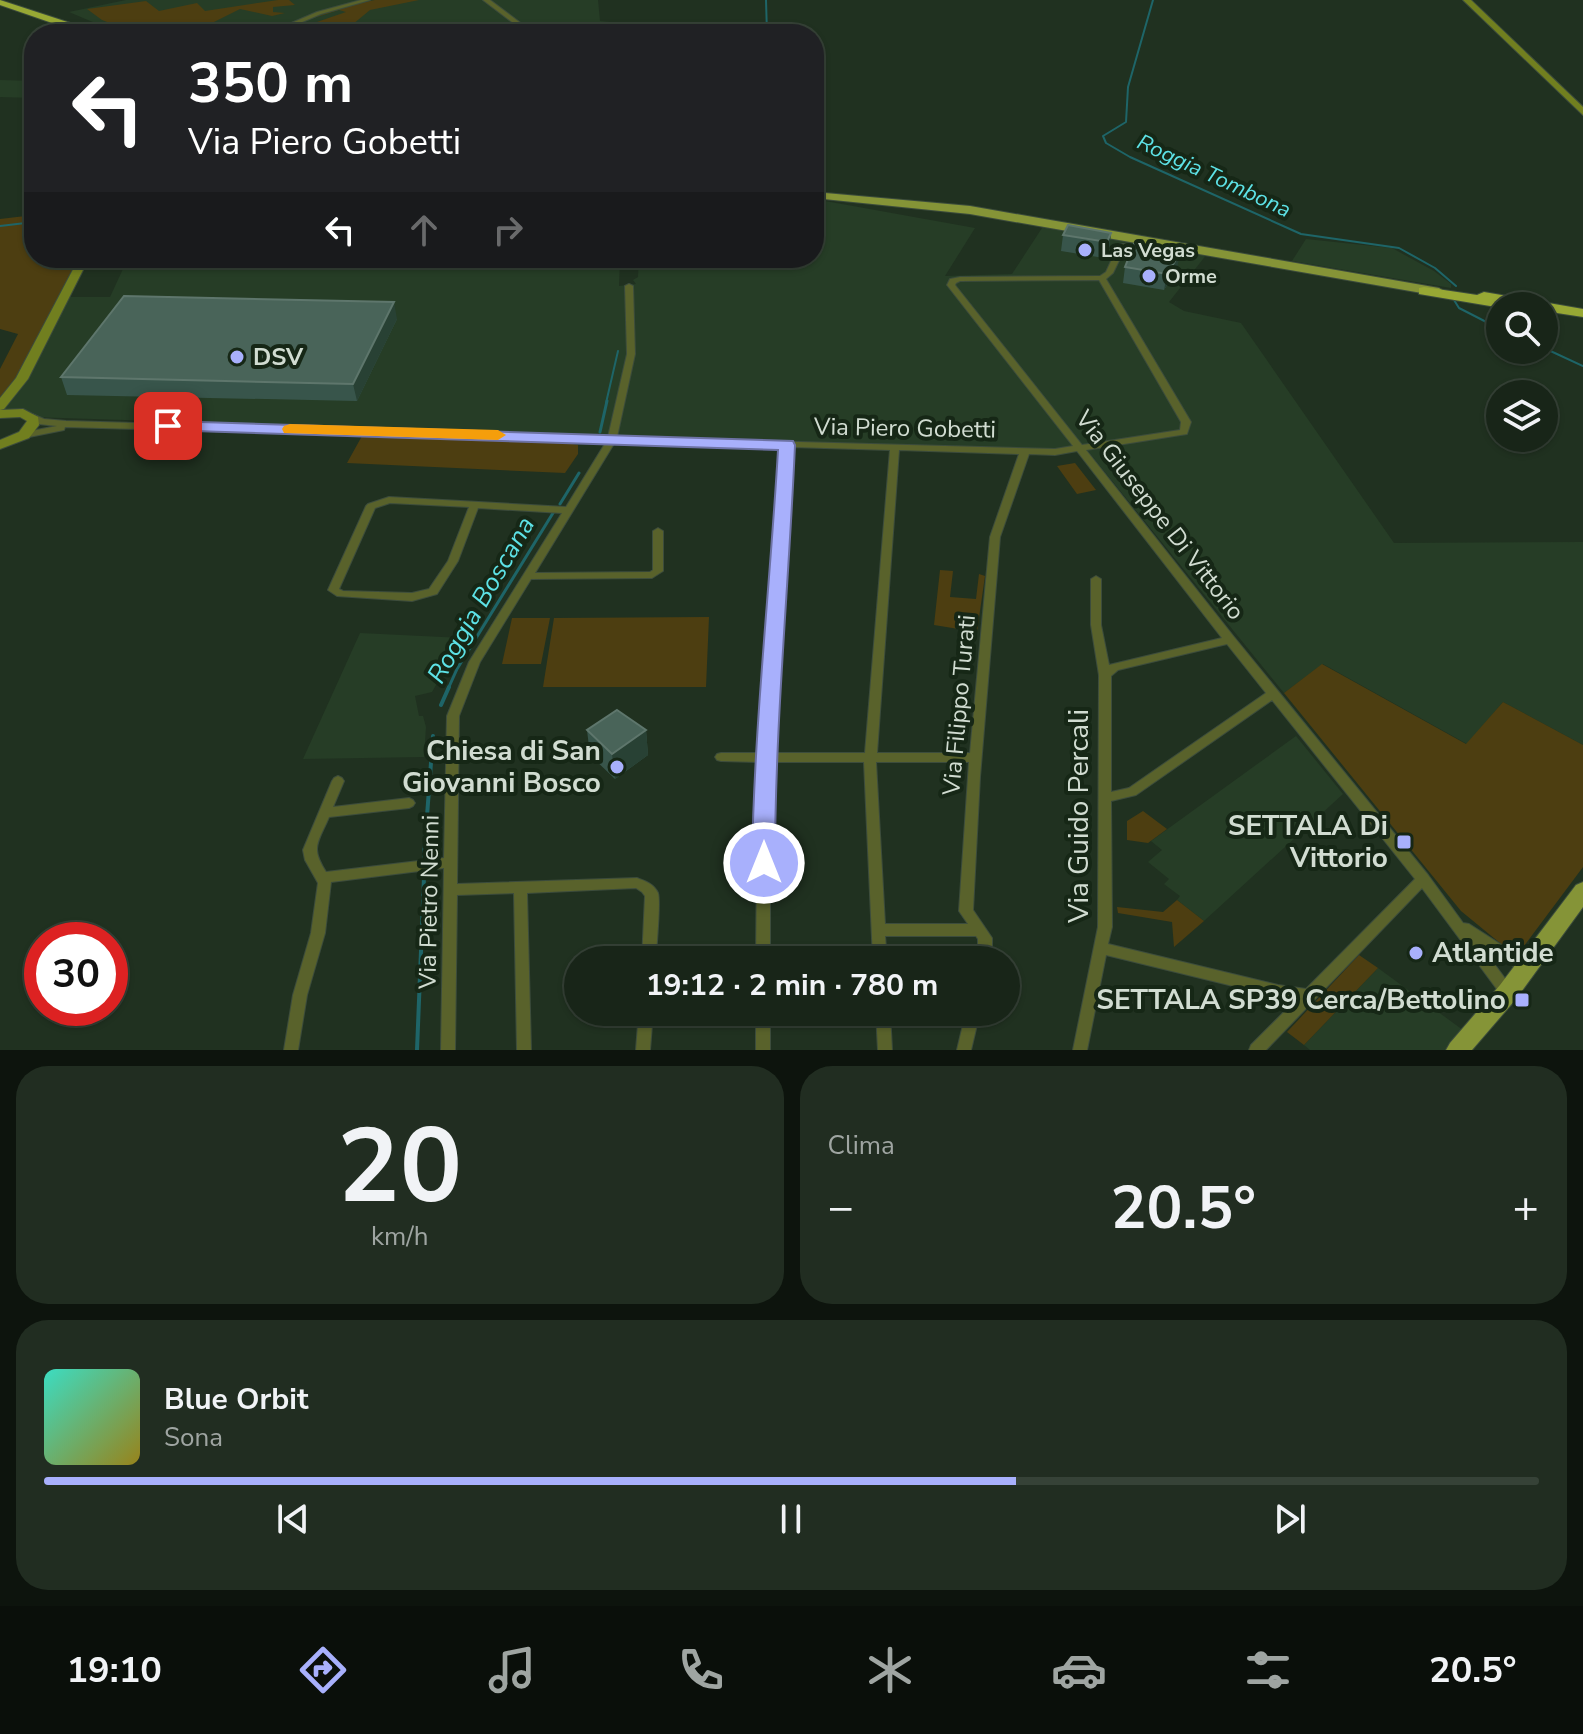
<!DOCTYPE html>
<html lang="it">
<meta charset="utf-8">
<style>
body{margin:0;font-family:"Nunito Sans",sans-serif;background:#212d21;color:#f1f3f6;height:100vh;display:flex;flex-direction:column;font-size:30px;white-space:nowrap}
*{box-sizing:border-box;margin:0}
p{font-size:26px;color:#9fa5a2}
.icon{flex:none;width:44px;height:44px;fill:none;stroke:currentColor;stroke-width:2;stroke-linecap:round;stroke-linejoin:round}
.map{position:relative;height:1050px;overflow:hidden}
.details{display:flex;flex-direction:column;gap:16px;padding:16px;background:#0d140d;flex:1}
.details>*{flex:none}
.top-card{position:absolute;left:24px;top:24px;width:800px;height:244px;border-radius:32px;box-shadow:0 2px 6px #0004,0 0 0 2px #364237;background:#202124;color:#fff;overflow:hidden}
.buttons{position:absolute;left:1486px;top:292px;display:grid;gap:16px}
.buttons a{display:grid;place-items:center;width:72px;height:72px;border-radius:50%;background:#182518;box-shadow:0 2px 6px #0004,0 0 0 2px #364237;font-size:40px}
.speed{position:absolute;left:24px;top:922px;display:flex;gap:16px;font-size:40px;font-weight:700;text-align:center}
.speed>*{display:grid;place-content:center;width:104px;height:104px;border-radius:50%;background:#182518;box-shadow:0 2px 6px #0004,0 0 0 2px #364237;line-height:1}
.speed .limit{border:12px solid #d22;background:#fff;color:#111}
.pin{position:absolute;display:grid;place-items:center;width:68px;height:68px;color:#fff;margin:-34px;border-radius:16px;box-shadow:0 4px 12px #0006}
.me{position:absolute;width:88px;margin:-44px;rotate:0deg;stroke-linejoin:round;filter:drop-shadow(0 0 6px #0008)}
.turn{display:flex;align-items:center;gap:28px;height:168px;padding:0 32px;font-size:36px}
.turn .icon{width:104px;height:104px;stroke-width:2.5}
.turn b{display:block;font-size:56px;line-height:68px}
.lanes{display:flex;align-items:center;height:76px;padding:0 32px;background:#0003;justify-content:center;gap:40px;direction:ltr}
.lanes .off{opacity:.35}
.big{font-size:60px;font-weight:700;line-height:1.1}
.details .widget{flex:1;display:flex;flex-direction:column;justify-content:center;gap:12px;min-width:0;padding:0 28px;border-radius:32px;background:#212d21}
.details .dial{align-items:center;gap:0}
.dial b{font-size:104px;line-height:1}
.song{display:flex;align-items:center;gap:24px}
.cover{width:96px;height:96px;border-radius:12px;background:linear-gradient(135deg,hsl(170 70% 55%),hsl(50 70% 35%))}
.played{height:8px;border-radius:4px;background:linear-gradient(90deg,#a8b0fc 65%,#364237 65%)}
.keys{display:flex;justify-content:space-around;direction:ltr}
.heat{display:flex;justify-content:space-between;align-items:center;font-size:44px;direction:ltr}
.details .tiles{flex:1;display:grid;gap:16px;grid-template-columns:1fr 1fr}
.widget:last-child{grid-column:span 2}
.trip{position:absolute;left:564px;top:946px;width:456px;height:80px;border-radius:40px;background:#182518;box-shadow:0 2px 6px #0004,0 0 0 2px #364237;font-weight:700;line-height:80px;text-align:center}
.tabs{display:flex;height:128px;justify-content:space-around;align-items:center;background:#0a0f0a;color:#9fa5a2}
.tabs .icon{width:56px;height:56px}
.tabs .current{color:#a8b0fc}
.tabs b{font-size:36px;color:#f1f3f6}
.map>svg:first-child{display:block}
</style>
<div class="map">
<svg width="1583" height="1050" viewBox="0 0 1583 1050">
<rect width="100%" height="100%" fill="#203120"/>
<path fill="#263d26" d="M126 0H598L600 21 620 23V27L584 34H121L69 12Z
M0 80 34 81V98L0 97Z
M814 199 975 228 945 276 1012 274 1044 225 1207 254 1169 302 1184 311 1241 323 1394 543 1583 542V745L1503 702 1467 744 1323 664 1284 693 1083 445 1055 450 0 416 46 320 68 297H110L128 258H620L619 286 636 284 633 280 638 277 639 258H814Z
M1306 239 1392 248 1434 271 1451 284V288L1292 261Z
M360 633 463 638 432 692 415 696 419 716H423L426 727 424 757 303 759Z
M1296 736 1343 794 1204 921 1177 900 1180 896 1164 884 1169 879 1148 862 1162 850 1151 841Z
M1378 968 1467 1033 1452 1050H1310L1304 1045Z"/>
<path fill="#4d3e11" d="M278 0H289L295 5 273 7V12L285 13 272 16 240 9 202 28 171 23 153 32 140 29 130 31 102 20 87 9 146 1 159 11 197 3 205 11Z
M375 0H419L370 10 341 34 309 28 298 34 301 30 316 25 314 23 346 12 339 10 314 18 341 7Z
M34 215V258H78L0 411V369L18 334 0 329V219Z
M362 436 561 442 578 445V454L565 473 347 463Z
M1075 463 1096 490 1077 494 1057 466Z
M940 570 953 571 950 597 976 599 979 574 985 576 977 632 934 625Z
M709 617 706 687H543L554 618Z
M512 618H550L541 664H502Z
M1322 664 1466 744 1503 702 1583 745V867L1524 946 1506 948 1461 911 1284 693Z
M1143 811 1167 829 1148 843 1127 840V821Z
M1177 900 1204 921 1174 947 1172 922 1118 913 1117 907 1163 912Z
M1359 955 1378 968 1304 1045 1287 1032Z"/>
<g fill="none" stroke-linecap="round" stroke-linejoin="round">
<path stroke="#1e6568" stroke-width="2" d="M766 0 767 34
M1153 0 1128 87 1126 122 1103 136 1106 143 1130 157 1301 234 1399 248 1435 268 1456 286
M0 226 34 222
M1454 300 1459 308 1500 329
M1544 348 1583 366
M606 403 618 351"/>
<path stroke="#1e6568" stroke-width="3" d="M600 432 607 401
M560 504 579 473
M448 689 457 669 553 513"/>
<path stroke="#1e6568" stroke-width="4" d="M441 705 449 687
M424 856 433 736
M417 1050 424 877"/>
<g stroke="#3c4c3c" stroke-width="2">
<path id="street" d="M361 0H370L321 14 274 34H266L317 12Z
M483 0H490L535 34H528Z
M1119 244H1125L1126 246 1113 273 1106 279 1191 422 1187 434 1086 450 1234 637 1428 875 1463 923 1469 924 1531 964 1533 968 1531 972 1526 974 1481 946 1512 988 1514 992 1512 996 1507 998 1502 996 1422 888 1266 1050H1249L1251 1045 1296 1000 1278 997 1106 955 1087 1050H1073L1098 927 1099 675 1091 625V579L1096 576 1101 579V625L1109 665 1222 638 1077 451 1055 455 1029 454 1000 537 980 777 973 910 992 938V960H978V939L976 936H885L887 960H873L864 762H770V960H756L758 762 721 761 717 760 715 757 717 754 721 753H759L772 621 782 447 615 442 535 573 650 572 653 570V531L658 528 663 531V571L652 578 531 579 480 662 459 716 457 884 637 878C645 881 654 884 658 893 661 902 656 947 656 960H642L645 896 642 892 636 888 527 893 531 1050H517L514 893 457 895 455 1050H441L444 868 331 882 325 933 307 995 298 1050H284L293 995 311 933 318 883 305 860 303 850 332 781 334 778 338 776 342 778 344 781 333 807 409 798 413 800 415 803 413 806 409 808 329 817C318 843 310 847 326 872L444 858 447 716 469 662 562 513 478 508 458 561 437 594 412 601 337 596 328 590 366 506 368 504 389 497 566 507 606 442 65 427 64 430 24 438 19 435 21 433 57 426 39 424 26 418 24 416 26 414H32L44 419 66 421 608 437 627 354 625 286 629 284 633 286 635 354 617 437 1055 449 1073 446 947 285 950 279 960 277 1100 276 1106 272ZM1099 280 1181 422 1180 430 1082 445 955 285 956 283 960 281ZM792 447 890 450 865 753H770L782 621ZM899 450 1019 454 990 537 970 753H877ZM390 503 469 507 448 561 429 589 412 593 343 591 339 589 375 508ZM1227 644 1266 693 1129 788 1111 792V676L1118 670ZM1272 700 1415 879 1306 989 1278 985 1108 944 1112 927 1111 801 1136 795ZM876 762H969L959 911 968 924H885Z
M639 1012H653L650 1050H636Z
M756 1012H770V1050H756Z
M876 1012H890L892 1050H878Z
M966 1012H980L971 1050H957Z"/>
</g>
<g stroke="#3c4c3c" stroke-width="2">
<path id="secondary" d="M1463 0H1471L1583 107V115Z
M79 258H89L28 379 4 409 0 410V398L16 378Z
M23 409 38 417 39 425 29 438 0 449V440L19 432 27 421 20 417 0 418V410Z"/>
</g>
<g stroke="#3c4c3c" stroke-width="2">
<path id="primary" d="M814 192 970 206 1439 288 1445 292 1439 296 970 214 814 198Z
M1583 882V907L1516 999 1472 1050H1446L1450 1043 1500 985 1576 885Z"/>
</g>
<g stroke="#3c4c3c" stroke-width="2">
<path id="highway" d="M0 0 98 32 99 34H84L0 5Z
M1424 287 1477 295 1484 292 1583 309V317L1544 311V306L1503 304 1496 307 1419 294V288Z"/>
</g>
<use href="#street" fill="#59622b" fill-rule="evenodd"/>
<use href="#secondary" fill="#717f1f" fill-rule="evenodd"/>
<use href="#primary" fill="#859437" fill-rule="evenodd"/>
<use href="#highway" fill="#97a834" fill-rule="evenodd"/>
</g>
<path fill="#38554b" d="M1111 233 1109 249 1104 258 1061 251 1063 235Z
M1125 267 1177 269 1164 290 1123 283Z
M397 319 357 401 67 395 61 377Z
M587 730H646L648 755 615 779 590 755Z"/>
<path fill="#284134" d="M1111 233 1109 249 1104 258 1107 242Z
M1180 253 1177 269 1164 290 1167 274Z
M394 302 397 319 357 401 353 384Z
M646 730 648 755 615 779 612 754Z"/>
<path fill="#496459" stroke="#5e766c" stroke-width="2" d="M1068 225 1111 233 1107 242 1063 235Z
M1134 244 1180 253 1167 274 1125 267Z
M124 296 394 302 353 384 61 377Z
M617 710 646 730 612 754 587 730Z"/>
<path fill="#a8b0fc" stroke="#6d72a4" stroke-width="2" d="M168 421 793 441 795 445C789 584 775 723 775 863L772 870 764 872 756 870 752 863C754 725 770 588 778 450L163 430 160 426Z"/>
<path fill="#f59e0b" d="M290 424 498 430 506 435 498 440 284 433 282 429 284 426Z"/>
<g fill="#a8b0fc" stroke="#162716" stroke-width="3">
<circle cx="1085" cy="250" r="8"/>
<circle cx="1149" cy="276" r="8"/>
<circle cx="237" cy="357" r="8"/>
<circle cx="617" cy="767" r="8"/>
<rect x="1396" y="834" width="16" height="16" rx="4"/>
<circle cx="1416" cy="953" r="8"/>
<rect x="1514" y="992" width="16" height="16" rx="4"/>
</g>
<g text-anchor="middle" dominant-baseline="central" stroke-width="8" stroke-linejoin="round" paint-order="stroke">
<g font-size="20" font-weight="bold" fill="#d1dcd1" stroke="#162716" text-anchor="start">
<text x="1101" y="250">Las Vegas</text>
<text x="1165" y="276">Orme</text>
</g>
<g font-size="22" font-style="italic" fill="#5de2e6" stroke="#162716">
<text transform="translate(1214 176) rotate(25)">Roggia Tombona</text>
</g>
<g font-size="24" font-weight="bold" fill="#d1dcd1" stroke="#162716" text-anchor="start">
<text x="253" y="357">DSV</text>
</g>
<g font-size="24" fill="#d1dcd1" stroke="#162716">
<text transform="translate(905 428) rotate(1)">Via Piero Gobetti</text>
<text transform="translate(1160 515) rotate(52)">Via Giuseppe Di Vittorio</text>
<text transform="translate(959 705) rotate(-85)">Via Filippo Turati</text>
<text transform="translate(429 902) rotate(-89)">Via Pietro Nenni</text>
</g>
<g font-size="26" font-style="italic" fill="#5de2e6" stroke="#162716">
<text transform="translate(481 600) rotate(-60)">Roggia Boscana</text>
</g>
<g font-size="28" font-weight="bold" fill="#d1dcd1" stroke="#162716" text-anchor="end">
<text x="601" y="751">Chiesa di San<tspan x="601" dy="32">Giovanni Bosco</tspan></text>
<text x="1388" y="826">SETTALA Di<tspan x="1388" dy="32">Vittorio</tspan></text>
<text x="1432" y="953" text-anchor="start">Atlantide</text>
<text x="1506" y="1000">SETTALA SP39 Cerca/Bettolino</text>
</g>
<g font-size="28" fill="#d1dcd1" stroke="#162716">
<text transform="translate(1079 816) rotate(-90)">Via Guido Percali</text>
</g>
</g>
</svg>
<div class="buttons">
<a><svg class="icon" aria-label="search" viewBox="0 0 24 24"><circle cx="10" cy="10" r="6"/><path d="M15 15l6 6"/></svg></a>
<a><svg class="icon" aria-label="layers" viewBox="0 0 24 24"><path d="M12 4l9 5-9 5-9-5zM3 14l9 5 9-5"/></svg></a>
</div>
<div class="speed"><div class="limit">30</div></div>
<div class="pin" style="left:168px;top:426px;background:#d93025"><svg class="icon" aria-label="arrive" viewBox="0 0 24 24"><path d="M6 21V4h12l-3 4 3 4H6"/></svg></div>
<svg class="me" style="left:764px;top:863px" viewBox="-20 -20 40 40"><circle r="17" fill="#a8b0fc" stroke="#fff" stroke-width="3"/><path d="M0-11L8 9 0 5-8 9z" fill="#fff"/></svg>
<div class="trip">19:12 · 2 min · 780 m</div>
<div class="top-card">
<div class="turn"><svg class="icon" aria-label="left" viewBox="0 0 24 24"><path d="M17 20v-9H6M10 6l-5 5 5 5"/></svg><div><b>350 m</b>Via Piero Gobetti</div></div>
<div class="lanes"><svg class="icon" aria-label="left" viewBox="0 0 24 24"><path d="M17 20v-9H6M10 6l-5 5 5 5"/></svg><svg class="icon off" aria-label="ahead" viewBox="0 0 24 24"><path d="M12 20V5M6 11l6-6 6 6"/></svg><svg class="icon off" aria-label="right" viewBox="0 0 24 24"><path d="M7 20v-9h11M14 6l5 5-5 5"/></svg></div>
</div>
</div>
<section class="details">
<div class="tiles">
<div class="widget dial"><b>20</b><p>km/h</p></div>
<div class="widget"><p>Clima</p>
<div class="heat"><a>−</a><b class="big">20.5°</b><a>+</a></div>
</div>
<div class="widget">
<div class="song"><i class="cover"></i><div><b>Blue Orbit</b><p>Sona</p></div></div>
<div class="played"></div>
<div class="keys"><svg class="icon" aria-label="previous" viewBox="0 0 24 24"><path d="M18 5L8 12l10 7zM5 5v14"/></svg><svg class="icon" aria-label="pause" viewBox="0 0 24 24"><path d="M8 5v14M16 5v14"/></svg><svg class="icon" aria-label="next" viewBox="0 0 24 24"><path d="M6 5l10 7-10 7zM19 5v14"/></svg></div>
</div>
</div>
</section>
<nav class="tabs">
<b>19:10</b>
<svg class="icon current" aria-label="directions" viewBox="0 0 24 24"><path d="M12 3l9 9-9 9-9-9zM9 14v-3h6M13 9l2 2-2 2"/></svg>
<svg class="icon" aria-label="music" viewBox="0 0 24 24"><path d="M9 18V5l10-2v13"/><circle cx="6" cy="18" r="3"/><circle cx="16" cy="16" r="3"/></svg>
<svg class="icon" aria-label="phone" viewBox="0 0 24 24"><path d="M5 4h4l2 5-3 2q2 4 5 5l2-3 5 2v4C11 20 4 13 5 4z"/></svg>
<svg class="icon" aria-label="climate" viewBox="0 0 24 24"><path d="M12 3v18M4 7l16 10M4 17L20 7"/></svg>
<svg class="icon" aria-label="car" viewBox="0 0 24 24"><path d="M5 17H2v-5l4-1 3-4h7l3 4 3 1v5h-3M9 17h6M6 11h13"/><circle cx="7" cy="17" r="2"/><circle cx="17" cy="17" r="2"/></svg>
<svg class="icon" aria-label="filters" viewBox="0 0 24 24"><path d="M4 7h16M4 17h16"/><circle cx="9" cy="7" r="2"/><circle cx="15" cy="17" r="2"/></svg>
<b>20.5°</b>
</nav>
